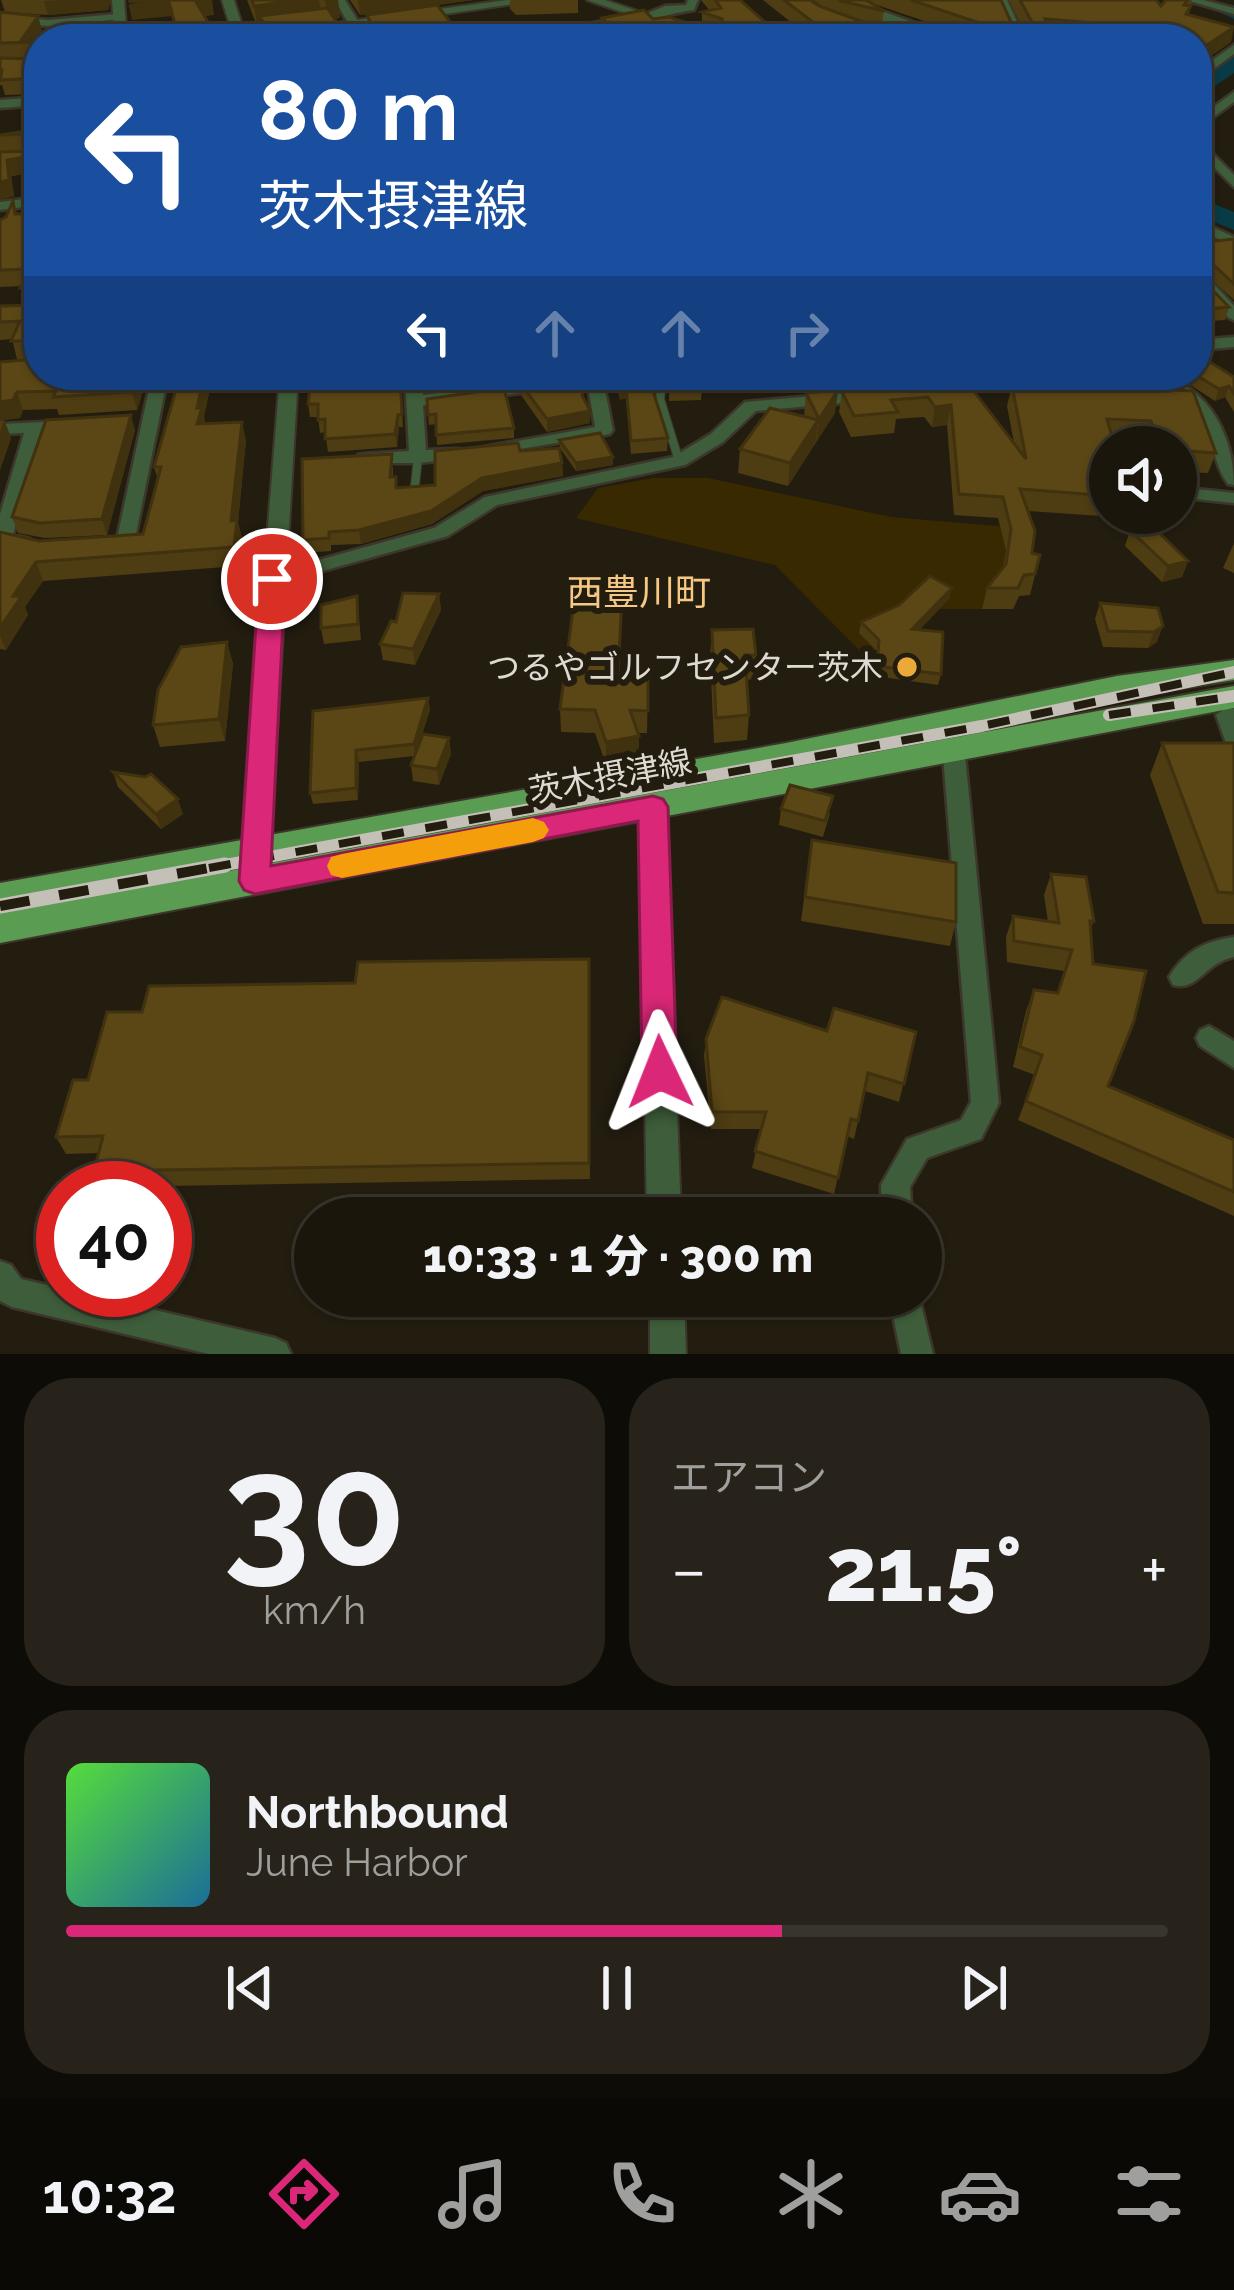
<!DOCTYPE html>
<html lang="ja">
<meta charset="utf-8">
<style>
body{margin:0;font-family:Raleway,"Noto Sans JP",sans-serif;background:#27231a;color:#f1f3f6;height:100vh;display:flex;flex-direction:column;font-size:45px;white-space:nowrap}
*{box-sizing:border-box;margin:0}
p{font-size:39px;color:#9f9f9d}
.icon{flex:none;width:66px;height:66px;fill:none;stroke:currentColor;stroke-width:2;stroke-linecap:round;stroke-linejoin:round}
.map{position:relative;height:1354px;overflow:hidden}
.details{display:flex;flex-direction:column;gap:24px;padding:24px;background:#0e0c07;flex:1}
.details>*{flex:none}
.hud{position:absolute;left:24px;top:24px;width:1188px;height:366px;border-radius:48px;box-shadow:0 3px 9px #0004,0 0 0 3px #38352d;background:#1a4fa0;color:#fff;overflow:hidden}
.buttons{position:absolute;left:1089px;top:426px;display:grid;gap:24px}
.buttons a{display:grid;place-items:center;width:108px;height:108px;border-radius:50%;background:#1a160c;box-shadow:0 3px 9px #0004,0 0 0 3px #38352d;font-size:60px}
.speed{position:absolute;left:36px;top:1161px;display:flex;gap:24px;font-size:60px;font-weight:700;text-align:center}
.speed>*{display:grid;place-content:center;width:156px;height:156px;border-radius:50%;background:#1a160c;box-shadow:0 3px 9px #0004,0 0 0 3px #38352d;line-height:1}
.speed .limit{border:18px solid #d22;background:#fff;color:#111}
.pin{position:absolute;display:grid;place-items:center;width:102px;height:102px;color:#fff;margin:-51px;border:6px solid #fff;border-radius:50%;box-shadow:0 3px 12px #0007}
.me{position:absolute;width:132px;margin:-66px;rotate:358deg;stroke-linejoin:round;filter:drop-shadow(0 0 9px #0008)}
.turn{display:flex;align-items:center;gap:42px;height:252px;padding:0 36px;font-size:54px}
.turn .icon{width:156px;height:156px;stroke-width:2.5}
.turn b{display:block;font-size:84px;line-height:102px}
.lanes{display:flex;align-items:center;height:114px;padding:0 36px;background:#0003;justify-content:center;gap:60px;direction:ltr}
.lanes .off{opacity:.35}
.big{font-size:90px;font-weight:800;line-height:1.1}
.details .widget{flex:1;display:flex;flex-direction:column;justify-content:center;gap:18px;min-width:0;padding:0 42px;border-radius:48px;background:#27231a}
.details .dial{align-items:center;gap:0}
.dial b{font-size:156px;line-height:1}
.song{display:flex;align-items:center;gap:36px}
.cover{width:144px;height:144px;border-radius:18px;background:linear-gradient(135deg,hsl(110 70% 55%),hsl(200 70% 35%))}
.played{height:12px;border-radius:6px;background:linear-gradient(90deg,#db2777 65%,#38352d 65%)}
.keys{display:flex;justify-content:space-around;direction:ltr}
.heat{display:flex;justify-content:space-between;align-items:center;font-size:66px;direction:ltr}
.details .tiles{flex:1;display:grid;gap:24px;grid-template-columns:1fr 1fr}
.widget:last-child{grid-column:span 2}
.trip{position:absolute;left:294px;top:1197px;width:648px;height:120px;border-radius:60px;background:#1a160c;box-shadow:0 3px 9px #0004,0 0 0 3px #38352d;font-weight:800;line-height:120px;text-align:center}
.dock{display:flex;height:192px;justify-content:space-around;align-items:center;background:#0a0905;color:#9f9f9d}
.dock .icon{width:84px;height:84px}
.dock .selected{color:#db2777}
.dock b{font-size:54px;color:#f1f3f6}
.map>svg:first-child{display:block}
</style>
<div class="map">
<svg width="1234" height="1354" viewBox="0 0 1234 1354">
<rect width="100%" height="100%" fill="#231d10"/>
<path fill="#392901" d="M653 478H708L891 517 1021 528 1034 576 1030 595 1019 596 1013 609H940L920 629 864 655 775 565 576 518 598 488Z"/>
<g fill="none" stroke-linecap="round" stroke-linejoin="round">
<path fill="#083b45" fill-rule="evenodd" d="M1198 0 1234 5V19L1201 4Z
M1234 55V73L1197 98V79Z
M1197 197 1234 212V230L1197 215Z"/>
<g stroke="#3d372b" stroke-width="10">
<path id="service-far1" d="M663 375 660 399 679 461
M415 485 418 458
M1176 492 1225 497"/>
</g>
<g stroke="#3d372b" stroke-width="15">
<path id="service" d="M1196 494 1234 498"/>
</g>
<g stroke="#3d372b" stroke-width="5">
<path id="minor" d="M335 0H345L369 39H357Z
M688 0H698L694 10C674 13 666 15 647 21 608 32 534 39 493 39L643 15 665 6 686 5Z
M844 0C853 0 943 32 955 39 920 39 870 23 844 0Z
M997 0H1007L1025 39H1013Z
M1186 0H1203L1234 8V14Z
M117 14 121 19 48 26 0 22V16L48 20Z
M1234 45V54L1197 81V71Z
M1234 92V102L1197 129V119Z
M39 97V105L0 108V100Z
M1197 138 1234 175V187L1197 150Z
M39 197V205L0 210V202Z
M1197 220 1234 237V246L1197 229Z
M1197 270 1202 271 1234 306V320L1229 318 1197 283Z
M1234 337V347L1197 350V340Z
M152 375H168L134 544 125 550 100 549 98 545 100 541 117 539Z
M405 375H421L423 395 544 380 552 385 544 390 423 405 426 450 459 449 468 454 465 458 418 463H358V455L364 454 409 451Z
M586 375H602L613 430 610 434 484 455V447L595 427Z
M969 375H994L941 394 933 389Z
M1144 375C1203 375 1234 432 1234 485L1228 484C1213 463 1214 439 1200 418 1187 398 1162 390 1144 375Z
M868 391 874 392V400L756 411 723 442 685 465 497 505 448 536 272 585 262 579 265 575 434 528 485 497 673 457 711 434 745 402Z
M44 422 53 427 41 432 13 535 30 539 32 543 23 549 0 544V514L24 433 0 434V424Z
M1227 707 1234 709V745L1226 743 1216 715Z
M954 747 962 749 965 755 999 1103 981 1139 927 1158 910 1187 912 1218H882L881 1185 907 1139 961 1120 971 1102 943 755 946 749Z
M1234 937V957C1204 963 1198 992 1173 985L1169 977C1185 951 1205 941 1234 937Z
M1209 1026 1234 1041V1068L1200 1046 1196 1038 1200 1030Z
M0 1261 11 1265 21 1279 275 1338 286 1343 291 1354H209L12 1307 0 1301Z
M889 1296H919L933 1354H901Z"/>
</g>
<g stroke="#3d372b" stroke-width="4">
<path id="tertiary" d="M112 0H124L127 39H115Z
M222 0H234L245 35 507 0H540L273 39H234Z
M587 0H605L720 39H701Z
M280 375H298L269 867 265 875 255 878 245 875 241 867Z
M653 797 662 800 666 807 681 1218H647L640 807 644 800Z
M650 1296H684L686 1354H650Z"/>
</g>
<g stroke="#3d372b" stroke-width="4">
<path id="primary" d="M1234 660V680L1117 698 786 767 0 911V883L786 743 1117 676Z
M1234 686V708L0 943V913Z"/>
</g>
<use href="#service-far1" stroke="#3e5d3a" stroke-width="8"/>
<use href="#service" stroke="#3e5d3a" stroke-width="10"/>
<use href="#minor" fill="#3e5d3a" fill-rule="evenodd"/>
<use href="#tertiary" fill="#3e5d3a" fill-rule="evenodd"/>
<use href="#primary" fill="#5a9c52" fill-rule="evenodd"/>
<g stroke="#c4bfb7" stroke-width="12">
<path id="rail-far1" d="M1109 715 1234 696
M209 868 982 726 1234 672"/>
</g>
<g stroke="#c4bfb7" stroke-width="15">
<path id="rail" d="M0 906 225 865"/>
</g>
<use href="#rail-far1" stroke="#231d10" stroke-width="8" stroke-dasharray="22" stroke-linecap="butt"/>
<use href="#rail" stroke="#231d10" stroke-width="10" stroke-dasharray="30" stroke-linecap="butt"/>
</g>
<path fill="#4e3c12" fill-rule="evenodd" d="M1 0H111L108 10 48 15 5 12Z
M247 0H338L340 18 335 19 343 39H263L261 28 258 29Z
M350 0H473L437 5 453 39H369L367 15 413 8 360 15Z
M510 0H578V13L516 15 510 9Z
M701 0H741L766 23 765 39H607L602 34V18L653 19 702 27V12L710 11Z
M763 0H810L825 8 813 0H1001L1012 24H1021L1009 0H1156L1161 6 1192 0 1189 15 1231 42 1202 62 1197 61V39H1092L1049 35 1050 39H977L960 33V39H812ZM871 3 936 25 882 23 884 11Z
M0 12 42 30 34 41H39V94L5 95 2 85H0V58L35 59 36 57 0 58Z
M39 129V172L11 176 14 196 0 200V135Z
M13 201 17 214 148 375 137 410 59 415 57 409 23 410 20 418 4 420 11 438 0 470V362L36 359H17L12 339 0 340V306L26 305 22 286 0 287V220L6 217Z
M1197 222 1215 241 1234 239V300L1197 266Z
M1197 268V274L1229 307 1225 320 1197 322Z
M180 375H213L204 416 205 424 246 440 238 522 242 539 238 566 43 581 25 607 28 615 6 650 0 649V532L39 541 143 534 158 479 154 467Z
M400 375 403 427H399L397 447 328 452 325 432 320 433 318 417H310L308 404Z
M615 375H657L654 392 668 438 667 451 631 454 626 398 620 400Z
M670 375 702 388 701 400 669 401Z
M829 375H931L930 380 1014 443 1007 406 1012 385 1016 386 1014 375H1129L1133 388 1216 453 1208 473 1176 472V447H1146L1145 442 1113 440 1110 447V513H1150L1145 526 1188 561 1182 577 1162 582 1125 546 1130 530 1134 529 1101 516 1028 511 1032 553 1040 555 1030 595 1019 596 1013 609H982L987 588 1003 567 1006 550 998 518 954 515 947 425 932 427 924 417 896 419 894 433 851 437 839 412 842 392H848V388L837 389Z
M1175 375 1234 377V412L1225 397 1215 401Z
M520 383 585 402 590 423 547 432 521 395Z
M806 393 835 413 788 486 738 473 740 449 804 417Z
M427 399 514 428V438L437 445 436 424 429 425Z
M135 430 107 535 45 538 18 533 12 517Z
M559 440 613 465 576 471 560 448Z
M520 451 562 463 563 476 483 491 432 524 361 544 331 545V551L305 553 303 540 393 467V477L397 487 435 485Z
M1234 543V573L1223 568Z
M952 588 949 599 920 629 941 674 938 685 875 676 877 651 859 633 861 622Z
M439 594 441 610 415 665 383 660 380 644Z
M622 595 619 676 648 677 647 733H638L639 759 606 765 595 733 561 732 560 709Z
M357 596 361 640 324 644 321 628Z
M1100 603 1158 608 1157 642 1148 648 1103 647 1095 619Z
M712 630 756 655 754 679 746 680 749 715 747 740 714 743 710 655Z
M227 642 233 664 225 741 160 747 153 725Z
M428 698 430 710 419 744 449 738 451 754 439 785 413 781 411 765 414 756 359 762 358 800 313 804 310 793 313 711Z
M1162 743H1234V924H1203L1150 775Z
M113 772 183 814 161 829 118 787Z
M781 809 830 813 823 837 779 825Z
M812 840 956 922 950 946 801 921Z
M1051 874 1094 921 1090 930 1093 964 1108 1086 1234 1140V1216L1018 1120 1035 1075 1013 1067 1026 1011 1034 990 1057 993 1064 971 1007 962 1006 937 1013 916 1048 922 1044 895Z
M589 959 590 1179 103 1187 94 1171 98 1153 66 1154 56 1137 88 1080 142 1012 355 983Z
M827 1031 916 1032 899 1102 865 1091 854 1139 847 1136 834 1194 752 1168 761 1129H711L704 1056 706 1039Z"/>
<path fill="#40310f" d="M60 0H111L108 10 48 15 44 1Z
M128 0H152L153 2 129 3Z
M212 0 214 15 199 17 196 2Z
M299 0H319L322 20 259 16 261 28 258 29 254 6Z
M325 0H338L340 18 328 19Z
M358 0H473L360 15Z
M169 2 172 16 132 20 129 6Z
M38 16 42 30 34 42H20Z
M766 23 765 39H665Z
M452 24 453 39H379L378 34Z
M1234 27 1231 42 1202 62 1207 45Z
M341 28 343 39 274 38Z
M39 155V172L11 176 14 196 0 200V183L7 160Z
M137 375H148L137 410 132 392Z
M204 375H213L204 416 206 426 197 424V408Z
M440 375H501V379L427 390 426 377Z
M626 386V398L620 400V387Z
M1229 386 1225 397 1215 401 1219 389Z
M838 390 835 413 816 442 819 419Z
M17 392 23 410 20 418 0 421V402Z
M951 405 947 425 932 427 935 407Z
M590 411V423L547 432V419Z
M131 415 135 430 107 535 102 519Z
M398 415 399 427 397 447 395 434Z
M4 420 11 438 0 470V433Z
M818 420 815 444 788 486 790 463Z
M242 422 246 440 238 522 242 539 238 566 234 547 231 521Z
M613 457V465L576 471V463Z
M562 463 563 476 483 491 432 524 361 544 359 530 482 478Z
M1188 561 1182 577 1162 582 1168 566Z
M36 562 43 581 25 607 28 615 6 650 0 636V628L13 596Z
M952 588 949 599 910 639 912 629Z
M439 594 441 610 415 665 413 649Z
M1163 626 1157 642 1148 648 1154 632Z
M227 642 233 664 225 741 219 719Z
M428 698 430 710 415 756 414 744Z
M639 736V759L606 765V742Z
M449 738 451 754 439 785 437 769Z
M356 750 359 762 358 800 356 788Z
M178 799 183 814 161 829 156 814Z"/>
<path fill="#5b4615" stroke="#40310f" stroke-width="3" d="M157 0H211L196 2 218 39H179L169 2 129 6Z
M252 0H299L254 6Z
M715 0H740L766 23 665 39H624L602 18 644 10 653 19 669 17 700 27 724 26 722 19 702 12 721 8Z
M784 0H810L819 6 863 22 961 26 960 39H835Z
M839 0H866L884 11 841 1Z
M911 0H1001L1012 24H1033L1020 0H1156L1161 6 1166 0H1188L1184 5 1191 6 1186 14 1234 27 1207 45 1202 44 1197 48V39H1114L1131 26 1045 19 1050 39H1004V31Z
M437 5 452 24 378 34 368 28 372 25 367 15Z
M327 8 341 28 274 38 259 16Z
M0 12 38 16 20 42 39 41V46L35 42 0 43Z
M39 48V78L0 80 2 70H0V58L35 59Z
M39 129V155L7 160 9 179 0 183V152L35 151 39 138 34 134 0 135Z
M13 201 15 214 39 213V375H137L132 392 53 397 56 391 17 392 13 400 0 402V362L36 359V341H11L20 321 0 322V306L37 305V288H20L30 269 0 270V220L6 217Z
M1197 222 1215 241 1234 239V284L1202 254 1197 257Z
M1197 268V274L1229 307 1197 310Z
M1197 354 1234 377V394L1229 386 1219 389 1196 375Z
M180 375H204L197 408H202L197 424 242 422 231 521 237 520 234 547 36 562 13 596 21 597 0 628V532L39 541 143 534 161 467H154Z
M320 375H400L402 414 398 415 395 434 325 439V419L318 420V404H308L310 387 319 386Z
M576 375 586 388 582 395 590 411 547 419 520 383Z
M618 375H655L652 388 668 438 631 441 626 386 620 387Z
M670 375H700L702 388 670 389Z
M1023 375H1129L1133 388 1193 391 1216 453 1176 450V447H1159L1151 421 1107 419 1115 447H1110V496L1020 489 1035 531 1032 553 1040 555 1035 574 1024 575 1018 588H987L1006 564 1011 529 1003 497 959 494 951 405 935 407 928 397 891 400 898 412 854 416 842 392 850 391 848 387 963 377 1026 459 1012 385 1025 386Z
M504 388 514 428 436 435V414L428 415 427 399Z
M838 390 819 419 806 393Z
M770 408 818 420 790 463 740 449Z
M131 415 102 519 40 523 12 517 46 420Z
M600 433 613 457 576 463 559 440Z
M518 443 520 451 559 448 562 463 482 478 431 511 359 530 329 532V538L303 540 302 459 392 454 390 477H396V488L435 485V451Z
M1151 525 1188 561 1168 566 1130 530Z
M930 576 952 588 912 629 943 632 941 674 877 666 879 640 861 622 899 605Z
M403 593 439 594 413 649 380 644 391 621 396 622Z
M575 594 622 595 618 676 648 677V711L630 710 639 736 606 742 595 710 560 709Z
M357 596 358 624 321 628V605Z
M1100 603 1158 608 1163 626 1154 632 1108 631Z
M753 629 756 655H745L749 715 716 718 712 630Z
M227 642 219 719 153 725 158 690 181 647Z
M428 698 414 744 356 750V788L310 793 313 711Z
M423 734 449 738 437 769 411 765Z
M1162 743H1234V893L1218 892Z
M113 772 145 777 151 774 178 799 156 814Z
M790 785 833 796 825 821 781 809Z
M812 840 956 863V922L805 897Z
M1051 874 1086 877 1094 921H1090L1093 964 1146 971 1134 1021 1108 1086 1234 1140V1192L1026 1101 1042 1055 1020 1047 1034 990 1058 993 1072 950 1014 941 1013 916 1059 923Z
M589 959V1163L94 1171 103 1136 56 1137 73 1080H88L107 1012H142L149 986 355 983 358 962Z
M722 997 827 1031 834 1008 916 1032 904 1084 868 1073 858 1121 851 1119 838 1178 755 1151 766 1112H712L706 1039Z"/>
<path fill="#db2777" stroke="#8e194d" stroke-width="3" d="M272 571 285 579 271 866 653 796 663 799 668 807 677 1072 672 1083 660 1087 647 1083 642 1072 638 821 255 894 244 890 239 881 259 579Z"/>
<path fill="#f59e0b" d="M533 818 544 822 549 830 544 838 533 842 342 878 331 875 327 866 331 857 342 854Z"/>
<circle fill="#eba93a" stroke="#231d10" stroke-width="4.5" cx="907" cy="667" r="12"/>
<g text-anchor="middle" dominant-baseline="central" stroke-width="12" stroke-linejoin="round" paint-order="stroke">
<g font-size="33" fill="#dedad2" stroke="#231d10" text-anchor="end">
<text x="883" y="667">つるやゴルフセンター茨木</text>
</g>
<g font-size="33" fill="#dedad2" stroke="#231d10">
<text transform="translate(610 776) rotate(-11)">茨木摂津線</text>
</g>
<g font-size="36" fill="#f7c885" stroke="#231d10">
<text x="639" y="592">西豊川町</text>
</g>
</g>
</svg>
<div class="buttons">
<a><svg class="icon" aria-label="sound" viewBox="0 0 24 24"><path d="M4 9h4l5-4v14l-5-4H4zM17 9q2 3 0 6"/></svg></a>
</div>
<div class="speed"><div class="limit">40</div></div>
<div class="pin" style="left:272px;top:579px;background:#d93025"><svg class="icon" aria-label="arrive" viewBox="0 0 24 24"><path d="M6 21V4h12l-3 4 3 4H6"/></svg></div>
<svg class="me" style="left:660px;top:1072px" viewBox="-20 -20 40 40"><path d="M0-17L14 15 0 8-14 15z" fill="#db2777" stroke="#fff" stroke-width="4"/></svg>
<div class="trip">10:33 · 1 分 · 300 m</div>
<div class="hud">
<div class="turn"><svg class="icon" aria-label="left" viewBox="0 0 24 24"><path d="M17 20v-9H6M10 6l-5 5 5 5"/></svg><div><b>80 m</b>茨木摂津線</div></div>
<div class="lanes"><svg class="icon" aria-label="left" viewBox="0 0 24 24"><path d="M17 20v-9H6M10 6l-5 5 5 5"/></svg><svg class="icon off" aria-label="ahead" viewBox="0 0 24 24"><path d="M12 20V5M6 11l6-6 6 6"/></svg><svg class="icon off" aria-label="ahead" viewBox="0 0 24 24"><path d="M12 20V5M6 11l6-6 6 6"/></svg><svg class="icon off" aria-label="right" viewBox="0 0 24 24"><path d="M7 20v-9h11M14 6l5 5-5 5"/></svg></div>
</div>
</div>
<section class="details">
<div class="tiles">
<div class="widget dial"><b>30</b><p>km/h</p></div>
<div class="widget"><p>エアコン</p>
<div class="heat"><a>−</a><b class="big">21.5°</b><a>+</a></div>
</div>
<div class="widget">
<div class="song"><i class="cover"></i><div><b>Northbound</b><p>June Harbor</p></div></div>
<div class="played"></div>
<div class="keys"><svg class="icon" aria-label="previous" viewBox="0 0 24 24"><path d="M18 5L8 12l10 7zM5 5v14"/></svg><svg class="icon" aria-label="pause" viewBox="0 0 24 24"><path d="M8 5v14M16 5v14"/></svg><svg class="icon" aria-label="next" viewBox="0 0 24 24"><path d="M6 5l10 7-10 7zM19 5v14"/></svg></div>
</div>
</div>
</section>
<nav class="dock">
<b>10:32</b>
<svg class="icon selected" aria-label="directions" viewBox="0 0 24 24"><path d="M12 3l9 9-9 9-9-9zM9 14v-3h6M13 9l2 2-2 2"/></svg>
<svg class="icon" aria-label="music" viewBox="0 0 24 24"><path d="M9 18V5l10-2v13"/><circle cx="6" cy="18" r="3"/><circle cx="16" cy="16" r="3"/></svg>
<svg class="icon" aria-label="phone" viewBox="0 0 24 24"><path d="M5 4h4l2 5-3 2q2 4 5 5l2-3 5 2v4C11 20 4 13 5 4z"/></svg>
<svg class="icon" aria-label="climate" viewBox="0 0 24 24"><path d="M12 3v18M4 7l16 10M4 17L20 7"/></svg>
<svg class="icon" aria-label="car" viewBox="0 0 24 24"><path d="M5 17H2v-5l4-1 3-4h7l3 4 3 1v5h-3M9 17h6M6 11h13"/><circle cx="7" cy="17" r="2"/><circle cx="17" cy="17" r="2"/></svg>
<svg class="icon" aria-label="filters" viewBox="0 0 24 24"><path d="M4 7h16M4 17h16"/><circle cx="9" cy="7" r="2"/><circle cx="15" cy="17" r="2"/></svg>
</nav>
